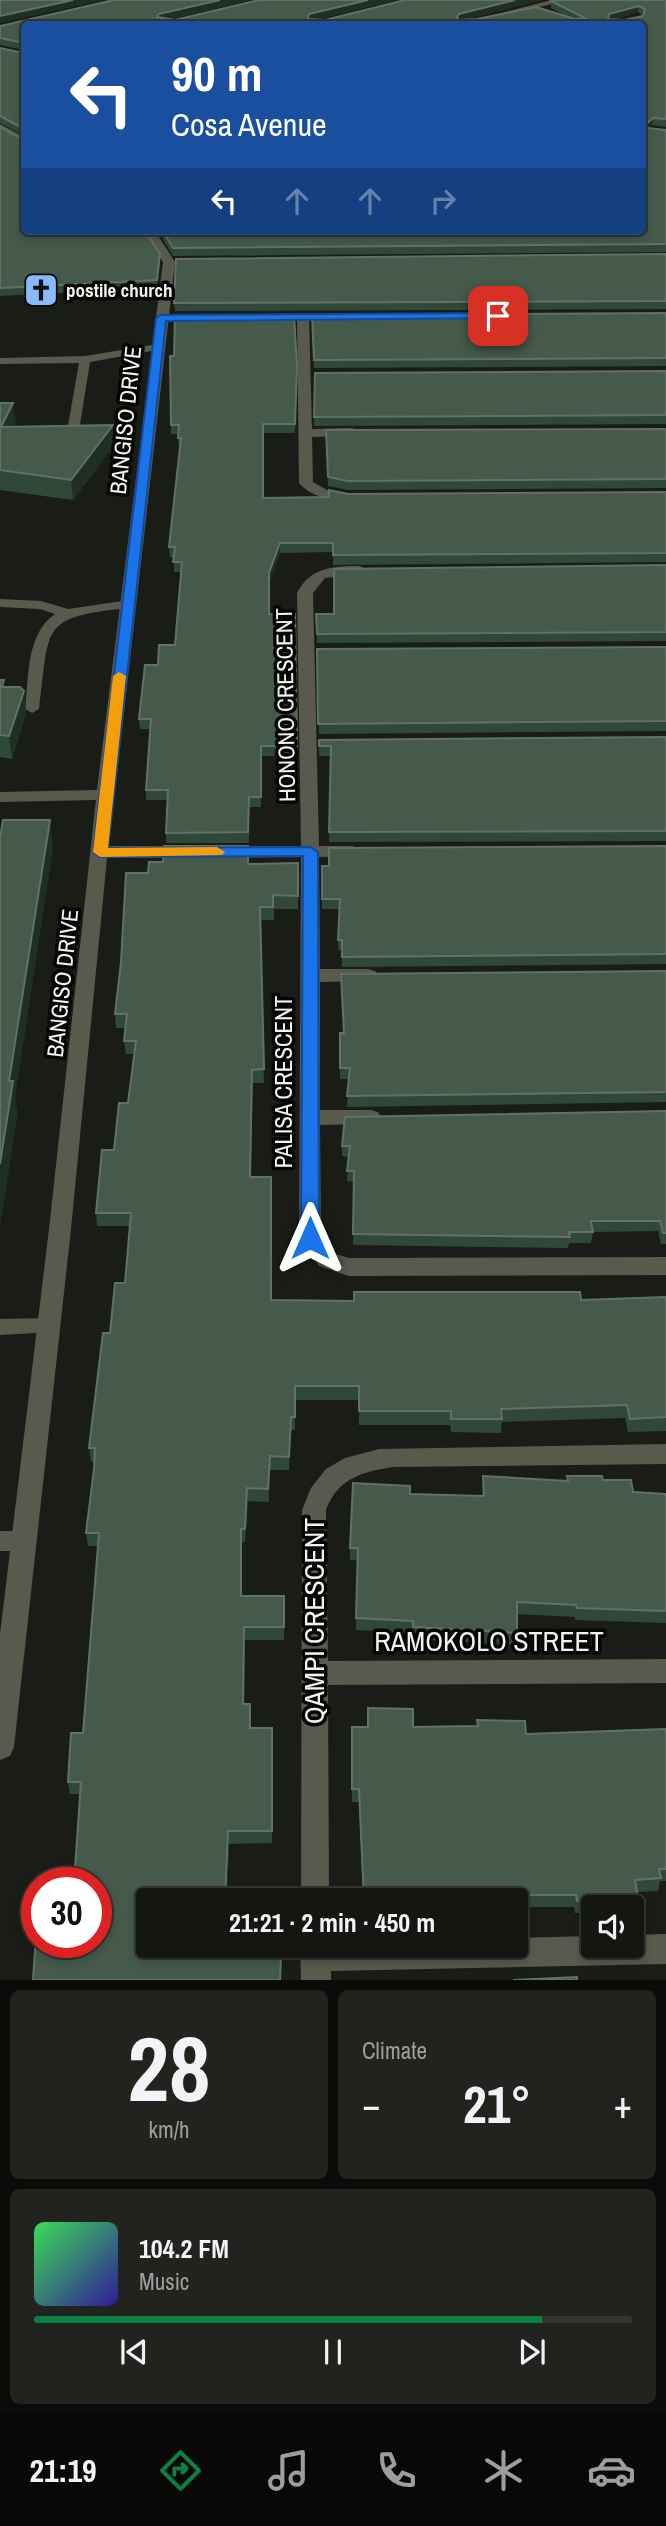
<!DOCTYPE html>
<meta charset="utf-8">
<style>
body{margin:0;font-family:"Archivo Narrow",sans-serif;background:#21231f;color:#f1f3f6;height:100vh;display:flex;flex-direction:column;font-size:26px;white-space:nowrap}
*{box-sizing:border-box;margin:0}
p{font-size:23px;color:#9d9f9f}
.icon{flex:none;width:38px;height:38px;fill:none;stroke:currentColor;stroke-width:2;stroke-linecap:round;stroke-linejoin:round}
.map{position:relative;height:1980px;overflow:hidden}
.drawer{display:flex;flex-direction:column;gap:10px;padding:10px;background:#0b0c09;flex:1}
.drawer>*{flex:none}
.hud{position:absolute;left:21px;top:21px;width:625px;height:214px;border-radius:7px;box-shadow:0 4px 10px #0003,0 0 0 2px #333531;background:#1a4fa0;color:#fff;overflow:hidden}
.buttons{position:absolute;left:581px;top:1895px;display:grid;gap:14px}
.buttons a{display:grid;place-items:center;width:63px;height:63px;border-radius:7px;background:#141611;box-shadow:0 4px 10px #0003,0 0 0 2px #333531;font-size:35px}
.speed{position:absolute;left:21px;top:1867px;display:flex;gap:14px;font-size:35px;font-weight:700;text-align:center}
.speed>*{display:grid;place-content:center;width:91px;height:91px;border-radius:50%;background:#141611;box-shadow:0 4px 10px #0003,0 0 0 2px #333531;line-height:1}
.speed .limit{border:10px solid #d22;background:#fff;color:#111}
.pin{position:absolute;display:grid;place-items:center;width:60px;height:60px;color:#fff;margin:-30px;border-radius:14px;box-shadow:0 4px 10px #0006}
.me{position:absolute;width:77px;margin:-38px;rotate:0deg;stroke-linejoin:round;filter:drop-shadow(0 0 5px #0008)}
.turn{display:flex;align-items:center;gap:24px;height:147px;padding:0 35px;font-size:32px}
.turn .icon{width:91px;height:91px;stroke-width:2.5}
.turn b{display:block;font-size:49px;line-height:60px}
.lanes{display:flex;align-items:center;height:66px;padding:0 35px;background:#0003;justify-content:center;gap:35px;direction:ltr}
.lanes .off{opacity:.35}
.big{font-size:52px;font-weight:700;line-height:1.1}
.drawer .tile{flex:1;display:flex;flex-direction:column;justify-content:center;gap:10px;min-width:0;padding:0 24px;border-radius:10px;background:#21231f}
.drawer .dial{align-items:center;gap:0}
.dial b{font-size:91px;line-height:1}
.song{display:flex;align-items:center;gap:21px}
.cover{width:84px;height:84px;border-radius:10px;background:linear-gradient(135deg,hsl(130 70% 55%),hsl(250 70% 35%))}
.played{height:7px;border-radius:4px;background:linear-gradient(90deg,#0b8043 85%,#333531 85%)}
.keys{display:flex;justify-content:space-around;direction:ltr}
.heat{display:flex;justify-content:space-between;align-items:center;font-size:38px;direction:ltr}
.drawer .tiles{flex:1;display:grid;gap:10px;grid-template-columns:1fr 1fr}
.tile:last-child{grid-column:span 2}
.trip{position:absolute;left:136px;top:1888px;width:392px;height:70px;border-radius:7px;background:#141611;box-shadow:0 4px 10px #0003,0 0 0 2px #333531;font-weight:700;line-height:70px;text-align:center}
.tabs{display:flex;height:112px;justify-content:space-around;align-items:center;background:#080907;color:#9d9f9f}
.tabs .icon{width:49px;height:49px}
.tabs .active{color:#0b8043}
.tabs b{font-size:32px;color:#f1f3f6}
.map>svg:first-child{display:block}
</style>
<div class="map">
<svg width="666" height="1980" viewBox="0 0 666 1980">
<rect width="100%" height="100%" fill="#1a1d17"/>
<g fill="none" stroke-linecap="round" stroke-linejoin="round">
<path fill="#5a594d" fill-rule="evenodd" d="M158 344 162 345V349L90 362 78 437 72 441 66 437 79 363 0 364V358L85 356Z
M0 599 41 601 68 609 129 600 136 604 129 608C39 617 50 626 39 709L32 713 25 709C29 677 26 634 55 614L40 609 0 607Z
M47 1318 54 1320 57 1326 54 1332 0 1335V1319Z
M0 1531H23L31 1534 34 1541 31 1548 23 1551H0Z"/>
<path fill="#5a594d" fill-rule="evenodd" d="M552 0H567L473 24H459Z
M0 124 24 137V144L0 131Z
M143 231H155L175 262 109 846H189L198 852 189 858H107L71 1229 14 1747 10 1756 0 1760V1634L49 1229 96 800 0 802V792L97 790 163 262Z
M303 313 309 317 312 429 352 428 359 432 352 436 312 437 313 482 329 491 360 494V500C340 504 313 499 299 483L297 317Z
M360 566 367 570 365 573 325 578 313 593 319 846H353L362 851 353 856 319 857 320 969H368L375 971 378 975 375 979 368 981 320 982V1110H371L378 1112 381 1117 378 1122 371 1124 320 1125 321 1236 335 1254 349 1258 666 1257V1275L349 1276 319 1266 299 1238 301 857 223 858 214 852 223 846H301L297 593C310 567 334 566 360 566Z
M666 1444V1464L393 1467C362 1472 338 1478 326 1510L328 1661 666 1659V1683L328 1685 329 1900H301L302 1510 311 1488 326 1469 345 1458 379 1449Z
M666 1934V1964L331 1971V1980H301L300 1946H516V1938L593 1936V1946H632V1935Z"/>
</g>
<path fill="#304838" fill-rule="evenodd" d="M114 0H250L170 19 175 20 396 0 318 19 325 20 405 0H542L467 19 568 17 551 8V1L666 0V127L652 125 649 128 666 130V252L173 256 158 231H642L24 24V50L0 45V47V26ZM638 12 643 16 624 20 616 19Z
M0 48 23 53 24 52V136L0 123Z
M0 127 160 254V263L157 288 0 296Z
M666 254V309L175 311 174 303Z
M666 313V366L314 368 312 324Z
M666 371V424L314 426 315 373Z
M297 375 295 433H263V498L329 497 348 494 666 492V562L333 565V552L280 553 269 583V614H295L297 756H261V807H249V843H166V833L168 800H146V790L150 729H140L139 719 158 665 175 645 181 572H174V557H170L169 547 180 448H179L178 434H171V425Z
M0 403 16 423 14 427 113 425 114 445 73 500 0 490Z
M666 429V488L348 490 328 486 326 430Z
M666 565V641L317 643 316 614H334Z
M666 647V731L319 734 317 649Z
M0 680 5 687 24 691 26 713 12 759 0 757Z
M666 737V841L329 842 330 756H319V740Z
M666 846V964L342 967V950H338L340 909H322V866Z
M298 863V909H274V920H261L264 1083H252L251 1177 272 1300H581L666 1297V1431L628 1432 625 1418 502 1422 501 1433 451 1432 450 1425H359V1400H295V1430H291L289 1470H270L269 1502 248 1501 245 1542H242V1596H284V1640H245L244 1704 251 1717V1728H272V1843L229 1844 227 1900H149L273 1946V1959H281V1980H33L96 1942 81 1794H70L68 1782 83 1733 98 1546H88L86 1533 94 1469 95 1462H91L89 1448 110 1333 125 1283 130 1226H97L96 1213 128 1103 134 1054H126L124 1041 126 1028H116L115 1014 148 873 248 864Z
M666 971V1102L347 1107 349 1079H340V1033H344L341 974Z
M666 1111V1244H661L658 1231 593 1232 591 1243H569L568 1248 353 1245 354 1182 347 1181 349 1157 342 1156V1146Z
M483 1476 567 1481V1476L603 1480 633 1492 666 1494V1623L575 1620V1617L517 1614V1633L516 1645 413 1639V1633L356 1630 358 1560H350V1548L410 1494 482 1496Z
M368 1708 413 1727 477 1726V1720L526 1734 666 1729V1881H660L658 1891 637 1892 638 1899 635 1911H632V1908H593V1913H575L574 1907H516V1900H363L359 1802H352V1727H367Z"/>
<path fill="#1f2f22" d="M73 0H105L0 23V16Z
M220 0H250L159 21 157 17 159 14Z
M368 0H396L309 21 308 19 309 14Z
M515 0H542L458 21 457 17 459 14Z
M639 6 638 12 608 21 609 14Z
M653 118 652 125 645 132V125Z
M160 254V263L157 288V280Z
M13 403 16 423 3 447 1 427Z
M113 425 114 445 73 500 71 480Z
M280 543V553L269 583V573Z
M24 691 26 713 12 759 9 736Z
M50 820 53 849 15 1098 18 1112 0 1227V1164L9 1081Z
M291 1417V1430L289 1470V1457Z
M270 1456V1470L269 1502 268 1489Z
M247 1488 248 1501 245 1542V1529Z
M241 1529 242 1542 241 1609Z
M244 1627 245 1640 244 1717 243 1704Z
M228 1831 229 1844 227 1900H225Z"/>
<path fill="#455a4b" stroke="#607265" stroke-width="2" fill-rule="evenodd" d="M0 0H73L0 16Z
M114 0H220L159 14 157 17 175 20 259 0H368L309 14 308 19 325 20 405 0H515L459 14 457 17 459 20 477 19 536 7 575 19 585 18 551 1 555 0H666V119L653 118 645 125 648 128 666 130V244L173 248 163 231H642V24H24V43L0 38V26ZM639 6 645 9 643 16 624 20 608 19 609 14Z
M0 48 23 53 24 52V129L0 116Z
M0 127 22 139 24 138V231H145L160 254 157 280 0 288Z
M666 254V301L174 303 176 259Z
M666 313V358L314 360 312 315Z
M294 315 297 366 295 424H263V498L329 497V490L348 494 666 492V553L333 555V543H280L269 573V614H295L297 746H261V797H249L248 832 166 833 168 790H146L151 719H139L145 665H158L159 645H175L182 562H173L175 547H169L181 438H178L179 425H171L170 356H174L175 316Z
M666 371V415L314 417 315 373Z
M0 403H13L1 427 113 425 71 480 0 470Z
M666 429V479L348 481 328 477 326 430Z
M666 565V632L317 634 316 614H334V569Z
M666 647V721L318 724 317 649Z
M0 680H4L2 687H20L24 691 9 736 0 735Z
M666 737V831L329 832 331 746H319V740Z
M3 820H50L9 1081H13L0 1164V838Z
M164 846H248V864L298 863V896L273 895V907H260L264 1069 252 1070 250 1177H271V1300L354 1301V1292H580L581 1300 666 1297V1417L630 1419 627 1405 501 1409 502 1419H451V1411H359V1386H295V1417H291L289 1457 270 1456 268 1489 247 1488 245 1529H241V1596H284V1627H244L243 1704H250V1728H272V1831H228L225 1900H149V1946H273V1959H281L280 1980H33L37 1922V1942H96V1883H74L81 1782H68L71 1733H83L99 1533H86L94 1469 95 1448H89L103 1333H110L115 1283H125L131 1213H96L102 1150H114L119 1103H128L136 1041H124L127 1014H115L121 962 126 873H148L149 862H163Z
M666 846V954L342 957V940H338L340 899H322V866H329V848Z
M666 971V1092L347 1096 350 1068H340V1033H344L341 974Z
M666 1111V1233H663L660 1221H591L593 1232H569L570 1237 353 1234 354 1171H347L350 1146H342L345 1117Z
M483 1476 568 1481 567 1476H602L603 1480H631L633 1492 666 1494V1611L577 1608 576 1605 517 1602V1633L413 1627V1621L356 1618 358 1548H350L353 1483 410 1486V1494L484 1496Z
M368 1708 413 1709V1727L478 1726 477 1720 525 1721 526 1734 666 1729V1869H659L661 1878 635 1880 638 1899 577 1901 576 1895H513V1900H364L359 1789H352V1727H368Z
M577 1977V1980H513Z"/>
<path fill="#1a73e8" stroke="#114b97" stroke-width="2" d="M498 313 502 314V318L166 321 108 848 310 847 318 852 319 1238 316 1243H304L301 1238 303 856 100 857 93 852 156 318 161 315Z"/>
<path fill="#f59e0b" d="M119 672 126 676 108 848 217 847 225 852 222 855 100 857 93 852 113 676Z"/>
<defs>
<g id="church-square" transform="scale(1.75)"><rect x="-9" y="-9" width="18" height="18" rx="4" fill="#89bafc" stroke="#060705"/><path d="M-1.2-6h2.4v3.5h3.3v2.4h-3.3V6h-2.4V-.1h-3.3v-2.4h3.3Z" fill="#111"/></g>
</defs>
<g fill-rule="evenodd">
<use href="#church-square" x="41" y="290"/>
</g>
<g text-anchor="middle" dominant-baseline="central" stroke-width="7" stroke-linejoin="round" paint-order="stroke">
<g font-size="19" font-weight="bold" fill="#f1f4ef" stroke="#060705" text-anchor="start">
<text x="66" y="290">postile church</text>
</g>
<g font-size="23" fill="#f1f4ef" stroke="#060705">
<text transform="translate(125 420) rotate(-84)">BANGISO DRIVE</text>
<text transform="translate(285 705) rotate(-91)">HONONO CRESCENT</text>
<text transform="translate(62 983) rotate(-84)">BANGISO DRIVE</text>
<text transform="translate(283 1082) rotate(-90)">PALISA CRESCENT</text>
</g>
<g font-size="28" fill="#f1f4ef" stroke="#060705">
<text transform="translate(314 1621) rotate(-90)">QAMPI CRESCENT</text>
<text x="489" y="1641">RAMOKOLO STREET</text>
</g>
</g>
</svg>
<div class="buttons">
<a><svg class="icon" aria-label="sound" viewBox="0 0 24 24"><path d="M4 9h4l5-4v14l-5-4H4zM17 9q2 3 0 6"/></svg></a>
</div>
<div class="speed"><div class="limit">30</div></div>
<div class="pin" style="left:498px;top:316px;background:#d93025"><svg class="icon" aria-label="arrive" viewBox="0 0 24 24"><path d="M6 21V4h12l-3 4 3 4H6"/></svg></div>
<svg class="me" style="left:310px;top:1238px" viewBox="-20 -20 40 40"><path d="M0-17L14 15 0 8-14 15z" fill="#1a73e8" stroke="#fff" stroke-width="4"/></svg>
<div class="trip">21:21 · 2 min · 450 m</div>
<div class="hud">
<div class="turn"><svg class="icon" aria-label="left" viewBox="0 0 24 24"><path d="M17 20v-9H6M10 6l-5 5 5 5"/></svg><div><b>90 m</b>Cosa Avenue</div></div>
<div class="lanes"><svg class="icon" aria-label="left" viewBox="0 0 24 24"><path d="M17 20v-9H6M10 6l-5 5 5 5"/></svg><svg class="icon off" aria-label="ahead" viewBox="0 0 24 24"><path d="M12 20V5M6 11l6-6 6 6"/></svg><svg class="icon off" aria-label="ahead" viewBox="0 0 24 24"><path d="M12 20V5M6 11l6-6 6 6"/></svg><svg class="icon off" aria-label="right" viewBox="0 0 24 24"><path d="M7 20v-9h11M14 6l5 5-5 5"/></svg></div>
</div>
</div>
<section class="drawer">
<div class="tiles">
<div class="tile dial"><b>28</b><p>km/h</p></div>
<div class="tile"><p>Climate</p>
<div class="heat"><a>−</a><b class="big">21°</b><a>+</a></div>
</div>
<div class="tile">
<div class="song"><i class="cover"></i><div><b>104.2 FM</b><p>Music</p></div></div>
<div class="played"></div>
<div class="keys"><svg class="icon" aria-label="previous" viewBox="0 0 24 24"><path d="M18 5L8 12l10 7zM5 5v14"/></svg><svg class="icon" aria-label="pause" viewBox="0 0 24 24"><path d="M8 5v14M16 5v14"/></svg><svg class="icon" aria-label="next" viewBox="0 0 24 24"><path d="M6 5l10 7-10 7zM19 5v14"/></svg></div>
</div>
</div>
</section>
<nav class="tabs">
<b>21:19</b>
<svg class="icon active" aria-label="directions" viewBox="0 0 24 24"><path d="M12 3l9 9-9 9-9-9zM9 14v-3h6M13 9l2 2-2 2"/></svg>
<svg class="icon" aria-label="music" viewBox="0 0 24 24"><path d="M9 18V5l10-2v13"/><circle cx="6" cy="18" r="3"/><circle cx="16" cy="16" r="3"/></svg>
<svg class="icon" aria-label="phone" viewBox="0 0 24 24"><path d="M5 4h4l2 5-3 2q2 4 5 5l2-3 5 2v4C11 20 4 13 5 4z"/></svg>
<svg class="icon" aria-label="climate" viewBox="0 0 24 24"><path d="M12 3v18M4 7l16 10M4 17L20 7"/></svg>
<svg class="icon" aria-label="car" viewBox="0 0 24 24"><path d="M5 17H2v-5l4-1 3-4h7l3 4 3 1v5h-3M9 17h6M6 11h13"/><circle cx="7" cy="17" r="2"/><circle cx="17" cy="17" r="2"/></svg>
</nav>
